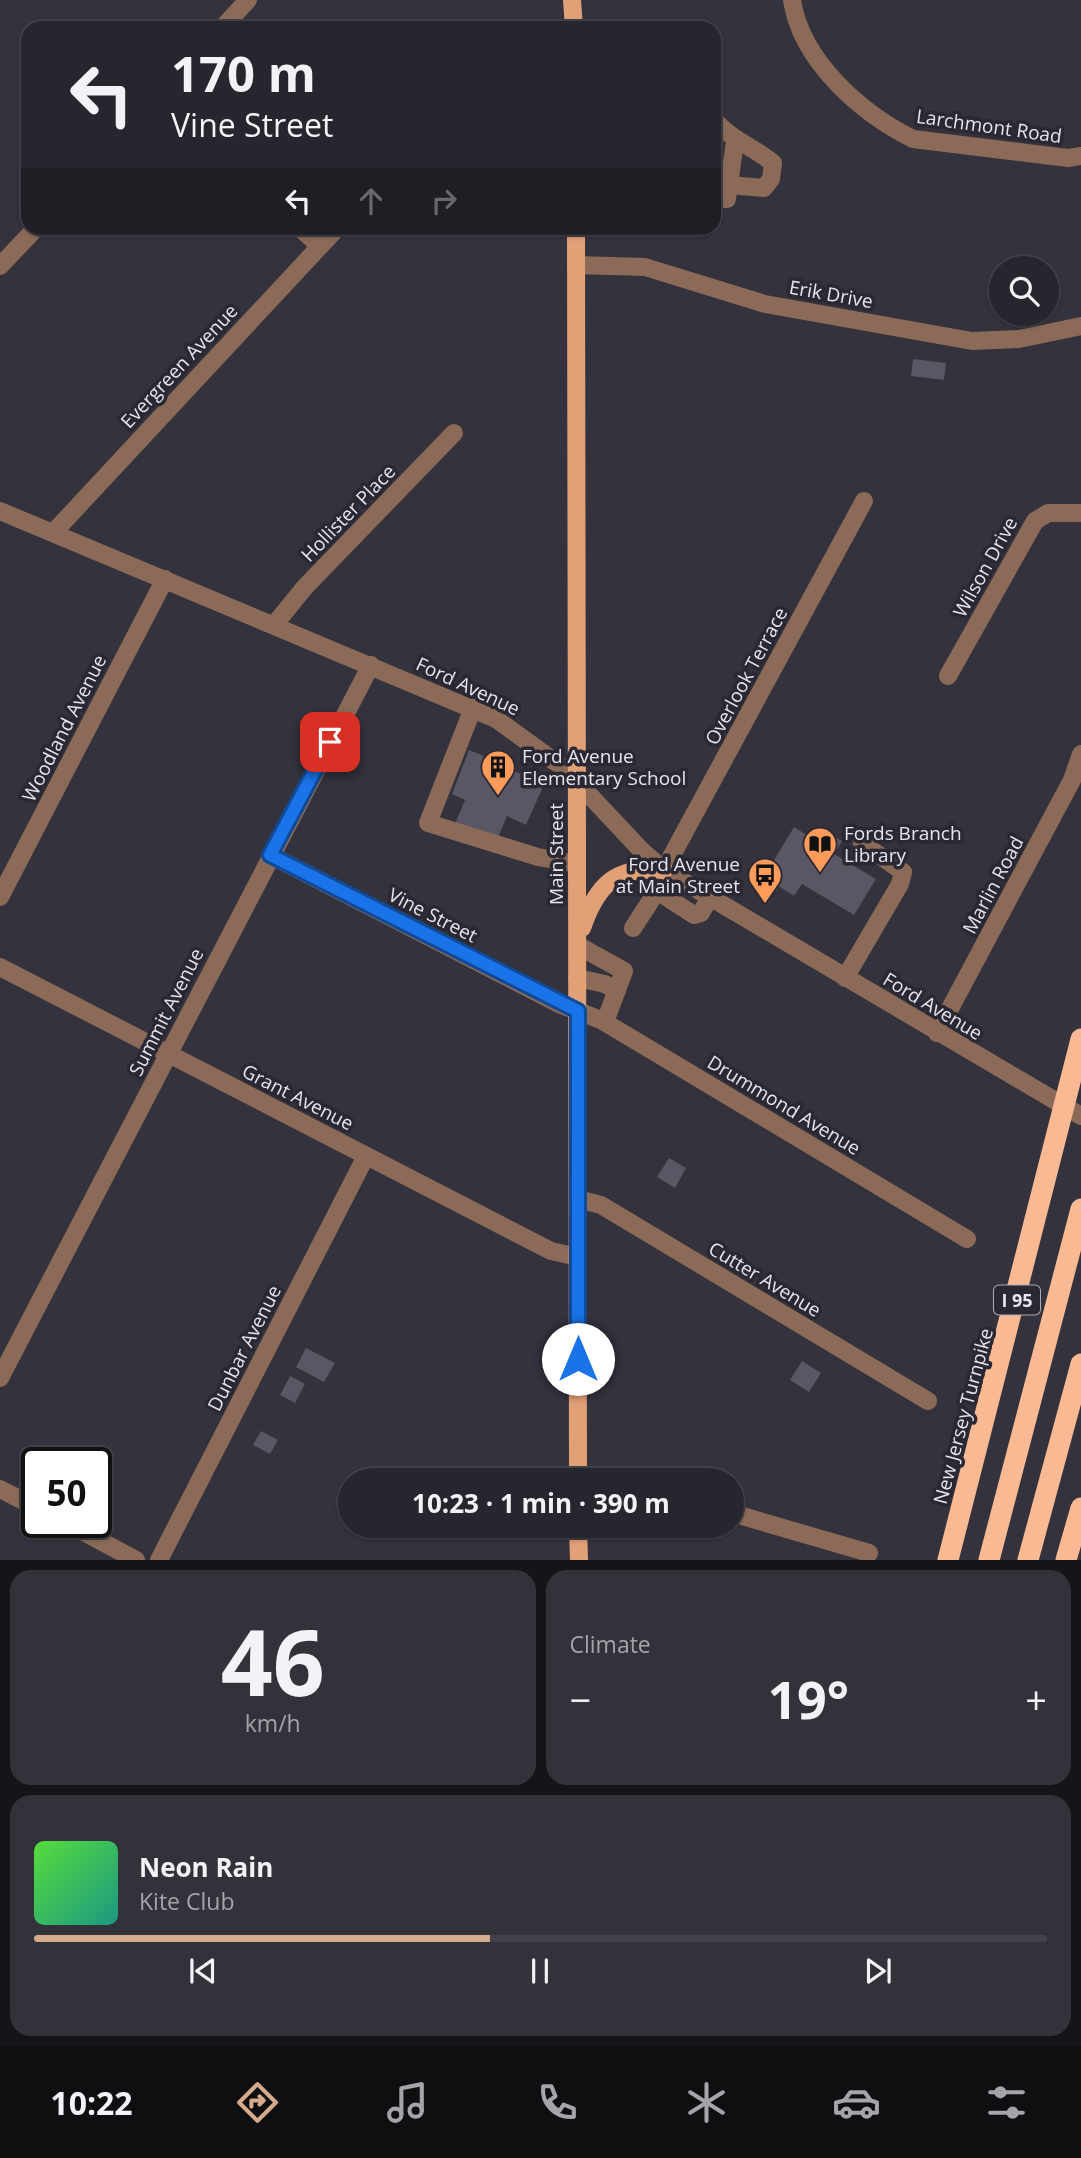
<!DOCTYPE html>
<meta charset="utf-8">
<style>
body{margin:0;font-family:"Open Sans",sans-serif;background:#32323a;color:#f1f3f6;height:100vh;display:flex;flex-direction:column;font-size:26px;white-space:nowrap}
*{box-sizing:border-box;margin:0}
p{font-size:23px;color:#a4a5aa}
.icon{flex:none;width:38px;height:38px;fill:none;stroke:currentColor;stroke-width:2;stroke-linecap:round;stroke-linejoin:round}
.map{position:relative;height:1560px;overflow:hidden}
.sheet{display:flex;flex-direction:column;gap:10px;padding:10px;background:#151519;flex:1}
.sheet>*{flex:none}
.banner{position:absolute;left:21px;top:21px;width:700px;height:214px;border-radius:21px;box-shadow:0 2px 5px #0004,0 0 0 2px #42434a;background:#26262e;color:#f1f3f6;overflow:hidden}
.buttons{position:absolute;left:989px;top:256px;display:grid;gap:14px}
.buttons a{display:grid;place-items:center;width:70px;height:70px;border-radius:50%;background:#26262e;box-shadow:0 2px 5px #0004,0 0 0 2px #42434a;font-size:35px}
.speed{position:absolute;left:21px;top:1447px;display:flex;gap:14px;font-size:35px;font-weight:700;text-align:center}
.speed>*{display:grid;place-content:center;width:91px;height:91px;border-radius:50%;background:#26262e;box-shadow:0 2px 5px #0004,0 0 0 2px #42434a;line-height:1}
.speed .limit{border:4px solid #111;border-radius:10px;background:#fff;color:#111}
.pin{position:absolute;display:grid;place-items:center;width:60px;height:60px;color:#fff;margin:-30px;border-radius:14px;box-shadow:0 4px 10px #0006}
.me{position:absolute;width:77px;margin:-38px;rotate:0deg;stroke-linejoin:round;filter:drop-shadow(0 0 5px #0008)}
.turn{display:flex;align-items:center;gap:24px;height:147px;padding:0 35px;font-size:32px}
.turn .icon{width:91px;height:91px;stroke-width:2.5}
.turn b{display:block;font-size:49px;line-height:60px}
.lanes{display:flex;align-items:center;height:66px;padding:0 35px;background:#0003;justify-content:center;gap:35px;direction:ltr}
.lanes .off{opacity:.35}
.big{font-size:52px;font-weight:700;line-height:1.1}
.sheet .card{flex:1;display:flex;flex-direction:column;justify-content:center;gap:10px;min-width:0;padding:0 24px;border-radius:21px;background:#32323a}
.sheet .dial{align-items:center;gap:0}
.dial b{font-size:91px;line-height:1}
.song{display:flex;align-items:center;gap:21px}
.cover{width:84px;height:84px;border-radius:10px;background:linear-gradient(135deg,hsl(110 70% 55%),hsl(170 70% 35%))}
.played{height:7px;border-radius:4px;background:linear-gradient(90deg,#d6ab8b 45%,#42434a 45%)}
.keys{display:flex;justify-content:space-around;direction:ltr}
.heat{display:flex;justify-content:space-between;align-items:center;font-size:38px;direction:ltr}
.sheet .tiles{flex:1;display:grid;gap:10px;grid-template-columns:1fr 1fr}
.card:last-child{grid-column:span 2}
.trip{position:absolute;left:338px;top:1468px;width:406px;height:70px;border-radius:35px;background:#26262e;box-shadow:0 2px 5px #0004,0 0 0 2px #42434a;font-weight:700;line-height:70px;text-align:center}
.tab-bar{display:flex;height:112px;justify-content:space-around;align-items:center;background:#0f0f12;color:#a4a5aa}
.tab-bar .icon{width:49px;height:49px}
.tab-bar .current{color:#d6ab8b}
.tab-bar b{font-size:32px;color:#f1f3f6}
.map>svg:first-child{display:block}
</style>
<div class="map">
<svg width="1081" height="1560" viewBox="0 0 1081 1560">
<rect width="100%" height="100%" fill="#33323d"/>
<path fill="#585763" d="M913 359 946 363 944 380 911 376Z
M469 750 484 756 483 761 545 782 526 825 507 816 497 840 455 824 465 800 452 794Z
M794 827 818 842 826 831 842 841 834 854 876 879 854 915 802 884 794 896 769 880 776 868 771 865Z
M669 1158 686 1168 675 1188 657 1177Z
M306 1348 335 1363 324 1382 296 1367Z
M802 1361 821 1373 809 1392 790 1380Z
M290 1376 305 1384 295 1403 280 1395Z
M261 1431 278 1440 270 1454 253 1445Z"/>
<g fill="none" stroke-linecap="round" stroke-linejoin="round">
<path stroke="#8b6b57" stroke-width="18" d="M792 0C801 61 861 113 913 139L1068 158 1081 156
M222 28 248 0
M714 120C733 141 752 146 773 163L771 179 764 188 729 185 727 199 714 197
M729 185 735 141
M300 228 320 246
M576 265 645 267 765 304 972 341 1019 339 1081 326
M0 266 36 228
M0 511 496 719 565 769 641 850 664 870 1081 1116
M53 533 337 228
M274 625 305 587 454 433
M948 676 1035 521 1048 513H1081
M473 708 428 823 538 857 577 864
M270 855 559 1004 601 1020 967 1239
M664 870 864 501
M0 897 165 579
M633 928 657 891 694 915 701 913 710 897
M577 945 624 971 605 1022
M0 967 551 1251 578 1257
M577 978 605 984 617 991
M845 978 900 884 903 872 862 843
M937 1033 1072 780 1081 754
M578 1199 601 1205 928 1401
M0 1378 371 665
M0 1489 37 1508
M732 1513 869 1553
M65 1522 136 1560
M159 1560 366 1156"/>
<path stroke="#e2a077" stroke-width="18" d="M572 0 574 28
M576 228 578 1480
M582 928C597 884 616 866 664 870
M578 1526 579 1560"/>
<path stroke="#f9b992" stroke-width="21" d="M948 1560 1081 1039
M989 1560 1081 1209
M1028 1560 1081 1364
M1066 1560 1081 1508"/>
</g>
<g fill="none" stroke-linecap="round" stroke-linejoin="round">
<g stroke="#114b97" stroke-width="18">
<path id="route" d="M330 742 270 855 578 1011V1359"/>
</g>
<use href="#route" stroke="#1a73e8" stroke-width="12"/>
</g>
<defs>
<g id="building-pin" transform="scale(1.75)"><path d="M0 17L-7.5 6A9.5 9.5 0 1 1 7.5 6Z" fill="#fe9b59" stroke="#292833"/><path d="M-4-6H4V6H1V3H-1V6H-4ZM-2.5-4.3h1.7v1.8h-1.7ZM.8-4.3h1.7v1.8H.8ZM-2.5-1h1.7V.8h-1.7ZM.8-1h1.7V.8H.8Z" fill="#111"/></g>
<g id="library-pin" transform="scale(1.75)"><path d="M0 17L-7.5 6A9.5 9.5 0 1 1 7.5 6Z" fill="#fe9b59" stroke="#292833"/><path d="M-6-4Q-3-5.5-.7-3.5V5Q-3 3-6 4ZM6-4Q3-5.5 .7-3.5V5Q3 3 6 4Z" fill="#111"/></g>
<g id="bus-pin" transform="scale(1.75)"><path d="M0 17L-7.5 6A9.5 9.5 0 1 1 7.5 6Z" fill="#fe9b59" stroke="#292833"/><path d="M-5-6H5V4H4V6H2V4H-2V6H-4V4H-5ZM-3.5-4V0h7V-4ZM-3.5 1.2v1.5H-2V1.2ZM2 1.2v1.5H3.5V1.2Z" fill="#111"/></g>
</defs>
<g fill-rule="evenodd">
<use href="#building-pin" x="498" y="767"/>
<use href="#library-pin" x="820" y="844"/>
<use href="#bus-pin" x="765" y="875"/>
</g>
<g text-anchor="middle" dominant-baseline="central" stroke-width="7" stroke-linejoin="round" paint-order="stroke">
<rect fill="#292833" stroke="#adacb5" stroke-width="2" x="994" y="1285.5" width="46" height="29" rx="5"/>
<g font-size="18" font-weight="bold" fill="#e6e5ed">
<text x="1017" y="1300">I 95</text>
</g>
<g font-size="19" fill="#e6e5ed" stroke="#292833">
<text transform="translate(989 126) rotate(8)">Larchmont Road</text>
<text transform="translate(831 294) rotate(10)">Erik Drive</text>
<text transform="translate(179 366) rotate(-47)">Evergreen Avenue</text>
<text transform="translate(348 513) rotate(-46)">Hollister Place</text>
<text transform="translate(985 567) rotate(-61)">Wilson Drive</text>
<text transform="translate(746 676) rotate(-62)">Overlook Terrace</text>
<text transform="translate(468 686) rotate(25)">Ford Avenue</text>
<text transform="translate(64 728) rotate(-63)">Woodland Avenue</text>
<text transform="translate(556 854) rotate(-90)">Main Street</text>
<text transform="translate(993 885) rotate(-62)">Marlin Road</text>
<text transform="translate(433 915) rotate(27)">Vine Street</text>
<text transform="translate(933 1006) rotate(31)">Ford Avenue</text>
<text transform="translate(166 1012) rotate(-63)">Summit Avenue</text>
<text transform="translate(298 1097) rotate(27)">Grant Avenue</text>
<text transform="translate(784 1105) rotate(31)">Drummond Avenue</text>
<text transform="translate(765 1279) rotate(31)">Cutter Avenue</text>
<text transform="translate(244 1348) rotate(-63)">Dunbar Avenue</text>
<text transform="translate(963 1416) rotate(-75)">New Jersey Turnpike</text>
</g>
<g font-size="19" fill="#e6e5ed" stroke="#292833" text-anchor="start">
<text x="522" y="756">Ford Avenue<tspan x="522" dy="22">Elementary School</tspan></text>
<text x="844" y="833">Fords Branch<tspan x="844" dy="22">Library</tspan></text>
<text x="740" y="864" text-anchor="end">Ford Avenue<tspan x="740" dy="22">at Main Street</tspan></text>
</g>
</g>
</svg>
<div class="buttons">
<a><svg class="icon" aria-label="search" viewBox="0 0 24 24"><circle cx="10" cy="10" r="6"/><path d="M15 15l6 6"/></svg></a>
</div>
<div class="speed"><div class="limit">50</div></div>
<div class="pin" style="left:330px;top:742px;background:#d93025"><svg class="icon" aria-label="arrive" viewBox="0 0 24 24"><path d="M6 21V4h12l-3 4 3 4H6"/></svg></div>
<svg class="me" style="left:578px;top:1359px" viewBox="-20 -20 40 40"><circle r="19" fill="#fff"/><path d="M0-13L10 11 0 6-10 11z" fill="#1a73e8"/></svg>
<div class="trip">10:23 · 1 min · 390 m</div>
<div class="banner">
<div class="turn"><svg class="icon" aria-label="left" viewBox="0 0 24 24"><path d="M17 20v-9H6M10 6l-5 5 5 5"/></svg><div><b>170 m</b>Vine Street</div></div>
<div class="lanes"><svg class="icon" aria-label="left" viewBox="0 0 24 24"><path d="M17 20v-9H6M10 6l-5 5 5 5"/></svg><svg class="icon off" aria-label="ahead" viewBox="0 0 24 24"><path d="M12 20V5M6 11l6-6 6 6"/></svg><svg class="icon off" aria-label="right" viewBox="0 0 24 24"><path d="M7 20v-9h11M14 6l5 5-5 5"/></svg></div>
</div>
</div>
<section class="sheet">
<div class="tiles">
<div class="card dial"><b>46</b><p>km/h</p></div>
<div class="card"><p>Climate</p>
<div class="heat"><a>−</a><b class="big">19°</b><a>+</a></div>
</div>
<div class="card">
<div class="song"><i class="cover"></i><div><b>Neon Rain</b><p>Kite Club</p></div></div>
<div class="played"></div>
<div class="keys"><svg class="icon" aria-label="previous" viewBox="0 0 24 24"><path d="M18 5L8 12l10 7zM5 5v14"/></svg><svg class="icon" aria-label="pause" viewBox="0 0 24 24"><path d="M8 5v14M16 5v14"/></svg><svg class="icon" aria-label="next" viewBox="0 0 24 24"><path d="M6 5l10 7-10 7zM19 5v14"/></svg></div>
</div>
</div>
</section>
<nav class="tab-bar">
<b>10:22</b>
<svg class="icon current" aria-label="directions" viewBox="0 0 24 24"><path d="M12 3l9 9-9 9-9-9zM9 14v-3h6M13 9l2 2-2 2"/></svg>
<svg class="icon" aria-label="music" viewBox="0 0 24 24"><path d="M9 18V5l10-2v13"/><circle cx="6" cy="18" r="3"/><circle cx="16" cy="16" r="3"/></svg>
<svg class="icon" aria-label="phone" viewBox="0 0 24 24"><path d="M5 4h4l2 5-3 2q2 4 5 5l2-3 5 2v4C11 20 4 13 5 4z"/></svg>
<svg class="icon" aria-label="climate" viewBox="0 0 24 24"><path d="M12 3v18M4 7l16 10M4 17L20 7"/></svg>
<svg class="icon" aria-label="car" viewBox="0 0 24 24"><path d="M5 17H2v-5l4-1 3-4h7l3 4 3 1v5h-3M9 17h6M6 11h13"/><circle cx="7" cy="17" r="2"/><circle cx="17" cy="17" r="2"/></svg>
<svg class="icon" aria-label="filters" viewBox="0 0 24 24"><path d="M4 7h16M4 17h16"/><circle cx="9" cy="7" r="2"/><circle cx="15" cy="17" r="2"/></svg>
</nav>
